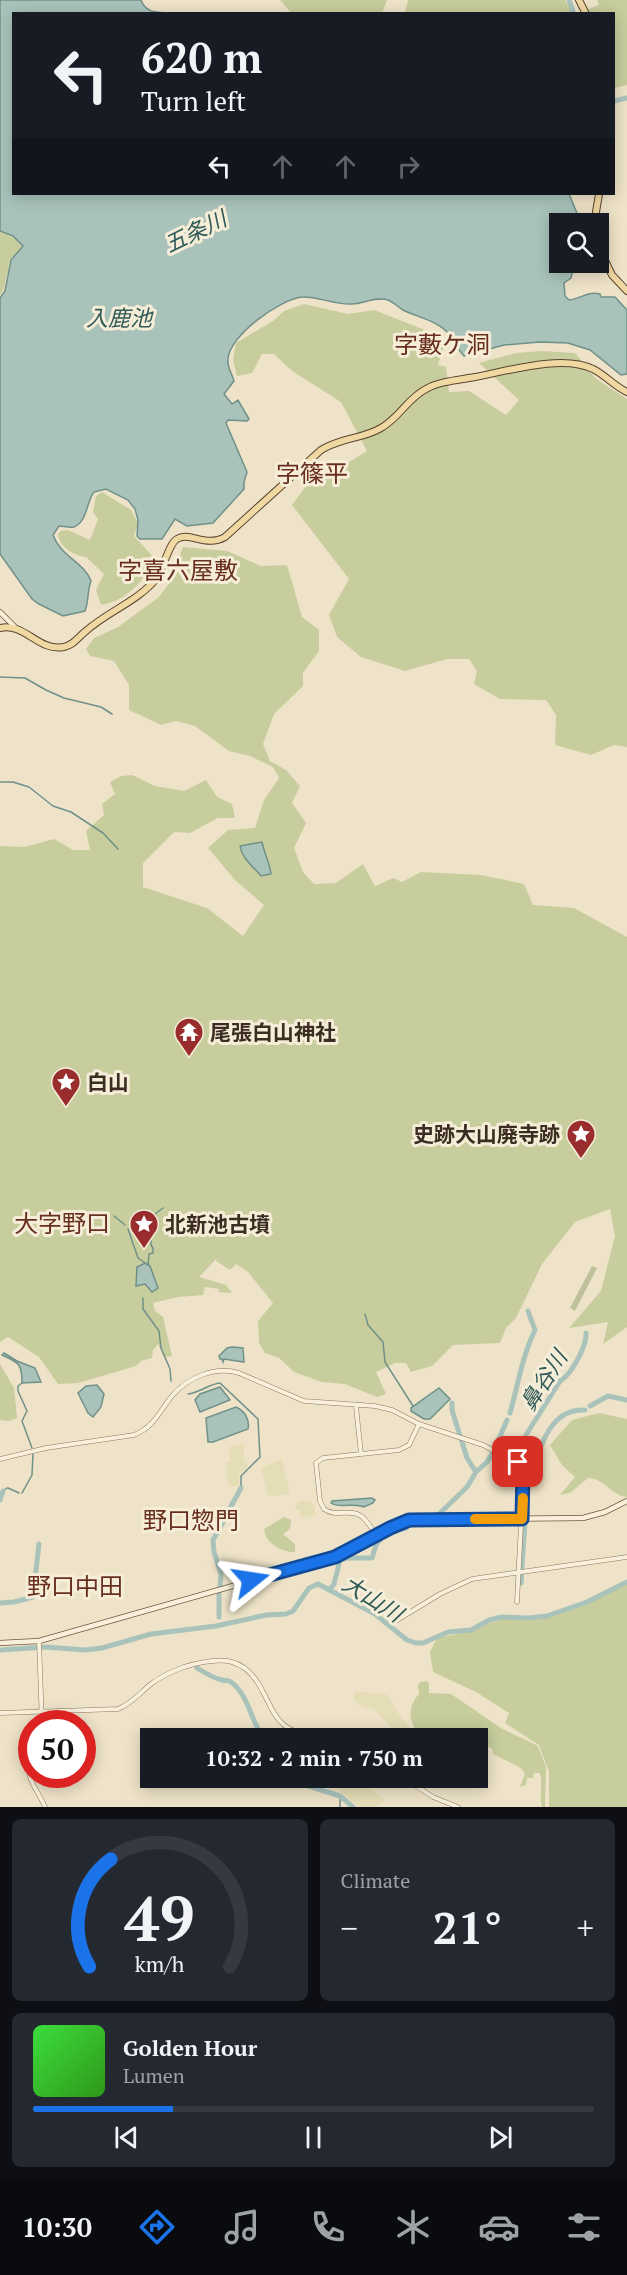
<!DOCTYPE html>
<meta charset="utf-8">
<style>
body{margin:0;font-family:"PT Serif","Noto Sans JP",serif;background:#242831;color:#f1f3f6;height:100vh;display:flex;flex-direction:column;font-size:22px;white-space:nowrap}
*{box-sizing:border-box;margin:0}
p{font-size:20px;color:#9ea1a6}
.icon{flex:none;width:33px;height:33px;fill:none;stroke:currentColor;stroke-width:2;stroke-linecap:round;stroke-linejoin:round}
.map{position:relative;height:1807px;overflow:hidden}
.details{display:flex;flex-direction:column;gap:12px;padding:12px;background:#0d0f14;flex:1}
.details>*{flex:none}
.guide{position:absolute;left:12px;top:12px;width:603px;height:183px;border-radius:0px;box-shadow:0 3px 15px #0003;background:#171b24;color:#f1f3f6;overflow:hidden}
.fabs{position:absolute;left:549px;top:213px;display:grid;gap:12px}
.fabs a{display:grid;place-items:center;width:60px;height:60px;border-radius:0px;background:#171b24;box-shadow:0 3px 15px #0003;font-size:30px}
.speed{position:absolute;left:18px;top:1710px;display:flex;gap:12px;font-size:30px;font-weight:700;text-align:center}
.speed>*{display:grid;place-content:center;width:78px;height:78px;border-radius:50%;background:#171b24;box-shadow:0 3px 15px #0003;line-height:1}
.speed .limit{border:9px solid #d22;background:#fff;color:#111}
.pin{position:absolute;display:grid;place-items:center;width:51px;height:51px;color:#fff;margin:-26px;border-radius:12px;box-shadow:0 3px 9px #0006}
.me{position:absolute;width:66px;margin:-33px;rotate:75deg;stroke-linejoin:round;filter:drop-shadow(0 0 4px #0008)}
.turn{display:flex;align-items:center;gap:21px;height:126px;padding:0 30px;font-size:27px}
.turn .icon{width:78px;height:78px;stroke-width:2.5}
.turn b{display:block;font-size:42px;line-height:51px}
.lanes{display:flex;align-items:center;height:57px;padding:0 30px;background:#0003;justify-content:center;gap:30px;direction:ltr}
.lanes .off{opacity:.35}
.big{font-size:45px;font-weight:800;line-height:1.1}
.details .card{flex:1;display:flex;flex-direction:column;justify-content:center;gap:9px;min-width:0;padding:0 21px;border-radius:9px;background:#242831}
.details .dial{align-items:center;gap:0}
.dial svg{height:156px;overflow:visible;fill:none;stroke:#363941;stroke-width:7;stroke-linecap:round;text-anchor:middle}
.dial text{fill:#f1f3f6;stroke:none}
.song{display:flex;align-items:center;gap:18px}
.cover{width:72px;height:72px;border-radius:9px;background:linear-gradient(135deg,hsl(120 70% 55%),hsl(110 70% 35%))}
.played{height:6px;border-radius:3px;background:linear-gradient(90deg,#1a73e8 25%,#363941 25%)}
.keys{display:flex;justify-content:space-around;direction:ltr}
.heat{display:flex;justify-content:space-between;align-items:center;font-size:33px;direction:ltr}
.details .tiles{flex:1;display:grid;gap:12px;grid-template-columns:1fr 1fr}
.card:last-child{grid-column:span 2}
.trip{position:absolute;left:140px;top:1728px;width:348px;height:60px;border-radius:0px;background:#171b24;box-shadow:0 3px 15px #0003;font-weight:800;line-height:60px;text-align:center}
.menu{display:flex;height:96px;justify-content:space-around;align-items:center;background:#090b0e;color:#9ea1a6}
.menu .icon{width:42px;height:42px}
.menu .selected{color:#1a73e8}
.menu b{font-size:27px;color:#f1f3f6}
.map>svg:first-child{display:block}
</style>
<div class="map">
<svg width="627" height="1807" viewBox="0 0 627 1807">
<rect width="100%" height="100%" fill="#eee3c8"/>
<path fill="#e4ddb6" d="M244 1443V1462L247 1463 248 1466 239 1474V1487L228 1486 226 1462H230L229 1447Z
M282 1459 290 1494 271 1496 268 1495 261 1468Z
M302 1501 310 1502 314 1505 316 1516 300 1517V1511L295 1508 298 1502Z
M356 1691 388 1695 400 1716 418 1738H402L373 1708H364L358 1704 353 1698Z
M346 1778H358L386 1800 375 1807H359L339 1791Z"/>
<path fill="#c7cd9c" d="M280 0H387L382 13 292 14Z
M408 0H565L573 13H405Z
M597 0H627V85L614 88V14H575L599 5Z
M0 232 13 237 22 246 10 260 4 288 0 296Z
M304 304 348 314 374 310 438 335 444 345 438 365 446 367 449 392 469 391 506 415 519 400 479 363 516 353 542 351 575 353 595 378 627 399V747L614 745 591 755 555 745 556 715 546 700 500 699 474 684 477 671 469 659H447L405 671 361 657 337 637 329 615 349 579 292 505 309 482 330 474 367 451 341 402 292 371 274 354H262L252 373 237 376 233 360 236 343 273 321 284 311Z
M102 492 131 510 138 523 134 536 156 560C143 581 127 601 101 605L96 590 104 574 86 557C74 556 59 547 58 534L61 531 68 530 90 540 98 519 93 512 96 496Z
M183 547 227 551 261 566 287 565 302 617 319 630V651L303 673V686L274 714 263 744 270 761 286 770 300 786 292 803 306 823 294 848 303 872 314 884 336 883 363 864 375 886 393 878 402 882 421 872 481 875 524 884 533 905 574 908 627 937V1327L603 1344 608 1322 569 1328 601 1291 615 1236 610 1209 575 1222 542 1264 516 1318 506 1328 500 1343 453 1345 432 1366 411 1372 406 1363H395L376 1372 386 1394 377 1397 345 1384 322 1382 294 1372 279 1358 265 1353 259 1343 258 1321 273 1303 248 1272 236 1264 230 1270 216 1261 217 1258 199 1277 226 1285 232 1293 219 1292V1289L205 1287 203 1295 178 1297 153 1303 155 1311 163 1317 172 1356 164 1357 158 1344 153 1350 152 1358 141 1361 136 1366 78 1383 58 1384 39 1357 8 1337 0 1342V846L25 847 54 839 73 850H90L86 831 104 815 102 804 115 794 110 782 121 776 132 775 155 786 184 791 206 780 217 797 232 804 235 818H218L190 833 174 832 143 863V887L207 908 243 936 264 905 235 880 208 848 228 830 255 828 264 800 279 778 273 767 250 756 229 751 195 726 176 721 161 725 129 710V685L114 661 90 656 86 649 94 638 118 627 159 597 170 582Z
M0 1364 14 1388 17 1418 9 1421 0 1420Z
M599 1413 627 1419V1497C612 1496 604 1478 588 1478L570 1493 560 1495 575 1477 562 1465 550 1445 572 1420Z
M284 1517 291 1520 290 1529 283 1534 295 1544V1552C281 1552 266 1544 264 1529Z
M627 1583V1807H549V1772L539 1745 505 1723 509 1713 476 1692 433 1672 430 1652 437 1638 471 1631 479 1626 503 1619 532 1620 547 1617 580 1606Z
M427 1681 429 1684V1693L451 1694 501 1728 538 1746 546 1767 545 1807H542C539 1795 543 1784 540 1773H534L533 1778H527L526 1785 520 1787 525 1774 521 1768 493 1754 492 1748 481 1745 477 1751V1738H422C410 1724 405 1710 419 1694L418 1686 420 1682Z"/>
<path fill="#bec29b" d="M592 1266 597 1268 575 1311 570 1308Z"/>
<path fill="#a9c3bb" stroke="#709189" stroke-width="1.5" d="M0 0H141C146 14 158 12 171 13L14 14V194H569L579 218 578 223 560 224V262L580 263 574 265 571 278 564 283 565 296 569 300C580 299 588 291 600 294L601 297H615L627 310V374L621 375 590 350 568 343 540 342 504 345 464 356C457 349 454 340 448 333 438 321 417 317 403 310 398 307 393 302 388 300 377 296 363 304 352 304 334 305 318 296 302 297 280 299 229 336 228 359 227 368 232 373 234 381L224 394 232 404 238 400 249 419 247 421 228 420 226 423 247 472 244 482V489L213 523 187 526 175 519 162 539H140L137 536 138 520 135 509 128 500 106 489 94 492C86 502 88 521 74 527 69 528 63 526 59 526L53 535C61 557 84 562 91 581 87 591 89 601 85 611L63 616 39 604 32 599 0 554V298L5 291 11 260 23 246 13 236 0 231Z
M262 842C264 853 270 863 271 874L261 876C254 867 242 859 240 846Z
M145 1263 150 1266 158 1288 152 1292 145 1284 136 1286 137 1267Z
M232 1347 243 1348 244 1362 224 1359 223 1362 222 1359H220L219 1356 227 1348Z
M4 1353 17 1361 35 1368 41 1382 22 1383C22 1363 19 1363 2 1355Z
M97 1385 104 1394 101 1407 93 1417 88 1413 78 1393 86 1386Z
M220 1387 230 1400 200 1412 195 1400 200 1394Z
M439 1388 450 1399 430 1419H424L411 1411V1408Z
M236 1407C245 1411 250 1420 248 1429L213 1442H208L206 1418Z
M372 1498 375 1500 373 1503 364 1507C354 1502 340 1509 331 1503L332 1501Z"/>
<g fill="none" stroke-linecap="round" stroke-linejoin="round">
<path stroke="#709189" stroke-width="1.5" d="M0 677 25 678 46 690 64 698 101 707 112 714
M0 782H13L29 787 53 806 71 812 103 833 118 849
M114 1216 125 1225
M128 1229 138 1258 145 1263
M148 1265 149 1254 153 1253V1248L151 1245C151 1226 145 1220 163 1208
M143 1298V1309L159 1331 161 1348 170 1369 171 1381
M365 1314 368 1325 383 1342 385 1362 413 1406
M22 1383 18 1386V1391L27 1411 22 1421 32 1448
M188 1394C199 1393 209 1384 220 1383L258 1419 260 1457 241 1476V1488
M8 1488 19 1493
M3 1491 7 1488
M22 1493 32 1475 33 1454
M340 1796V1807"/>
<path stroke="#a9c3bb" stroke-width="5" d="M569 0 574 14
M614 101 627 98
M452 1403V1410L467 1458 476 1472
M590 1406 608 1396 627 1400
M510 1413C518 1385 522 1357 535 1330L528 1311
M534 1470C540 1444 552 1408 585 1410
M0 1500 3 1491
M229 1510 241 1488
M525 1516 528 1479 526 1435 560 1381C571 1375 587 1346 586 1333
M521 1583 525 1521
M220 1587 221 1574 214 1552 213 1540 228 1513
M329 1590 334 1584 340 1560 347 1558H372L376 1545 382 1537 389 1532 406 1528 419 1517 437 1516 467 1487 476 1472 487 1462 493 1453 507 1420
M219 1592V1617
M0 1603 14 1602 33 1597 39 1544
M0 1650 46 1647 85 1650 102 1648 151 1634 216 1626 266 1615 286 1614 293 1611 309 1588 318 1584 375 1614 407 1640 416 1643H423L448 1632 471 1630 489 1620 502 1617 528 1618 547 1616 587 1602 627 1582
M197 1668C205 1673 213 1678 222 1680 226 1681 229 1680 231 1682 249 1695 251 1723 264 1738
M305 1778V1785L340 1796 353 1807"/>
<g stroke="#8b755d" stroke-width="5">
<path id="tertiary" d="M356 1406 361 1454
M0 1459 46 1448 134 1435C154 1427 159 1412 172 1396 188 1377 215 1366 239 1373L304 1401 375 1406 392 1410 419 1424 483 1445 521 1465 523 1472V1486L517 1602
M376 1535C372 1529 367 1520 361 1516 350 1508 336 1518 324 1509L320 1501 316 1463 323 1458 399 1450 409 1445 419 1424
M394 1622 440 1594 472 1579 627 1557
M39 1641 42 1724
M0 1713 118 1709C131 1704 140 1693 151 1684 160 1677 173 1671 184 1667 221 1656 246 1655 264 1694 270 1705 274 1717 284 1725 295 1734 309 1735 322 1738
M32 1754C23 1778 36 1786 45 1807
M404 1778 433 1797 458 1807"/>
</g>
<g stroke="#6d5640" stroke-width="6">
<path id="secondary" d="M0 612 15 627
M0 1643 39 1641 335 1557 390 1528 409 1520 583 1518 605 1512 627 1501"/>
</g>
<g stroke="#594431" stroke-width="8">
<path id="primary" d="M579 0 586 14
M594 224 599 194
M598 246 612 275 627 291
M0 628C25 622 38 652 64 647 74 645 78 637 86 631 107 612 138 601 156 579 163 570 169 543 177 539 189 531 206 548 225 537L321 450C342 437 363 439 381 428 399 418 408 398 426 389 440 381 459 380 475 377 508 371 562 354 593 369 604 374 614 386 627 392"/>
</g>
<use href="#tertiary" stroke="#f9f0dc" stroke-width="4"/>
<use href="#secondary" stroke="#f9f0dc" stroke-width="4.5"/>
<use href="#primary" stroke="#f0d8a2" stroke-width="6"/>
</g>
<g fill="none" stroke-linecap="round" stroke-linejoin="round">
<g stroke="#114b97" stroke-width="15">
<path id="route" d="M251 1580 335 1557 390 1528 409 1520 522 1519 523 1472 518 1462"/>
</g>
<use href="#route" stroke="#1a73e8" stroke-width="10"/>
<path stroke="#f59e0b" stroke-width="10" d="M475 1519H522L523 1498"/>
</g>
<defs>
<g id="temple-pin" transform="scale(1.5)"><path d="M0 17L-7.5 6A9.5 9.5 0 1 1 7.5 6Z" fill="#992d2e" stroke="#f6edd8"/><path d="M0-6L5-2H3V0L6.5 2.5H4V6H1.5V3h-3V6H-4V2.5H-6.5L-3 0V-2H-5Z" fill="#fff"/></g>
<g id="sight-pin" transform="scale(1.5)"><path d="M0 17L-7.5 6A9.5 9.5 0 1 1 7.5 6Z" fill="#992d2e" stroke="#f6edd8"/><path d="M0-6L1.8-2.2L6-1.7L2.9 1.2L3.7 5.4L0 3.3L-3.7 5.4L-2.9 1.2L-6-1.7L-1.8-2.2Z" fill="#fff"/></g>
</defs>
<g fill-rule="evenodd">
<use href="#temple-pin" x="189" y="1032"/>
<use href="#sight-pin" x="66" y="1082"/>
<use href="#sight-pin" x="581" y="1134"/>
<use href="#sight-pin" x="144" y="1224"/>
</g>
<g text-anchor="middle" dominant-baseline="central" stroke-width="6" stroke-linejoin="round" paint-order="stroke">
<g font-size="21" font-weight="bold" fill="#3b2d21" stroke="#f6edd8" text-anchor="start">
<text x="210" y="1032">尾張白山神社</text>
<text x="87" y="1082">白山</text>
<text x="560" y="1134" text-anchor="end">史跡大山廃寺跡</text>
<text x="165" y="1224">北新池古墳</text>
</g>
<g font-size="22" font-style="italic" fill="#305b58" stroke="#f6edd8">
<text transform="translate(195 231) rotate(-26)">五条川</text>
<text x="119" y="317">入鹿池</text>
<text transform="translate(543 1380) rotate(-57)">鼻谷川</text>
<text transform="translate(373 1598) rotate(32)">大山川</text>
</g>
<g font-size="24" fill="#682f20" stroke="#f6edd8">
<text x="442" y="344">字藪ケ洞</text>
<text x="312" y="473">字篠平</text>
<text x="178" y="570">字喜六屋敷</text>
<text x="62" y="1223">大字野口</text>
<text x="191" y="1520">野口惣門</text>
<text x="75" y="1586">野口中田</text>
</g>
</g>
</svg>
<div class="fabs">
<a><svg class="icon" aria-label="search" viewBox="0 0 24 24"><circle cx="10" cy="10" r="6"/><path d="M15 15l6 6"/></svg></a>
</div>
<div class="speed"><div class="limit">50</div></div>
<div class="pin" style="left:518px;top:1462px;background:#d93025"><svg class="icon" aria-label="arrive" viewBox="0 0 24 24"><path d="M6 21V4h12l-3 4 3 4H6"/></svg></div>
<svg class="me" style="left:251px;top:1580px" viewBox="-20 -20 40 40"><path d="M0-17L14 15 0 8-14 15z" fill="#1a73e8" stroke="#fff" stroke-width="4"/></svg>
<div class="trip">10:32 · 2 min · 750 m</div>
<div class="guide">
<div class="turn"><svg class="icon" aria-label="left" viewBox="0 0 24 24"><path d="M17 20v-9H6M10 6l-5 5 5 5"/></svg><div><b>620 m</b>Turn left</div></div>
<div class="lanes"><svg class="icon" aria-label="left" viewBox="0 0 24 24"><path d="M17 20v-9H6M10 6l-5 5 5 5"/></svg><svg class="icon off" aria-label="ahead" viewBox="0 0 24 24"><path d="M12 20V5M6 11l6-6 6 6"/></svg><svg class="icon off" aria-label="ahead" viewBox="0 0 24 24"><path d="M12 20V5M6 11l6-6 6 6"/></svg><svg class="icon off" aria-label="right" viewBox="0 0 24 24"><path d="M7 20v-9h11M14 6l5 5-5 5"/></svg></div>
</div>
</div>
<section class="details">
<div class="tiles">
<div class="card dial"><svg viewBox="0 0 100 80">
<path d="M14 69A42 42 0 1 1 86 69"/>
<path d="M14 69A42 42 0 0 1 25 14" stroke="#1a73e8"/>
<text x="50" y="56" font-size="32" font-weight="700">49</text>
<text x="50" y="72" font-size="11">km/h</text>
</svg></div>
<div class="card"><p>Climate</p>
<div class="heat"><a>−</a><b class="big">21°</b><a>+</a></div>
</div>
<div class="card">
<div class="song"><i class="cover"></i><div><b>Golden Hour</b><p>Lumen</p></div></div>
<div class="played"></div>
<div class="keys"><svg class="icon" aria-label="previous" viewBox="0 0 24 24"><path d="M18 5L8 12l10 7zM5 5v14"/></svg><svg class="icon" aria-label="pause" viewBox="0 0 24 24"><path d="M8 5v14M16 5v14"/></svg><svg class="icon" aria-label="next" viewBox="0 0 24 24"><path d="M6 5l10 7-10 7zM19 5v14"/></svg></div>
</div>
</div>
</section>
<nav class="menu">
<b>10:30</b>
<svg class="icon selected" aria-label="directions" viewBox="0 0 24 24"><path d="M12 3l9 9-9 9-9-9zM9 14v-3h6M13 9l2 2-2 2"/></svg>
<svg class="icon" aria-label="music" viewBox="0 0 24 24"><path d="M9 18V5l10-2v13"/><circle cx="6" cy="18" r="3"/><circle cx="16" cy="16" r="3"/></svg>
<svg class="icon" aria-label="phone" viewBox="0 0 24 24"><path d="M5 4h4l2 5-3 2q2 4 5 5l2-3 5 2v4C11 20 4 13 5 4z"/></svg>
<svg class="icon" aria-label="climate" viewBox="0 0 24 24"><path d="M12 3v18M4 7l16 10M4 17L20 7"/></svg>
<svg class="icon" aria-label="car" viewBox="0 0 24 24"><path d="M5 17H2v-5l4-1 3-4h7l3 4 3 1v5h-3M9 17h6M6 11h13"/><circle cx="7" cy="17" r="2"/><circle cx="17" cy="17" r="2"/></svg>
<svg class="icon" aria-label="filters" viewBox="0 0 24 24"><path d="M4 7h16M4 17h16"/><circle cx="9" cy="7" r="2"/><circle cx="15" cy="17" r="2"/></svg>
</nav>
